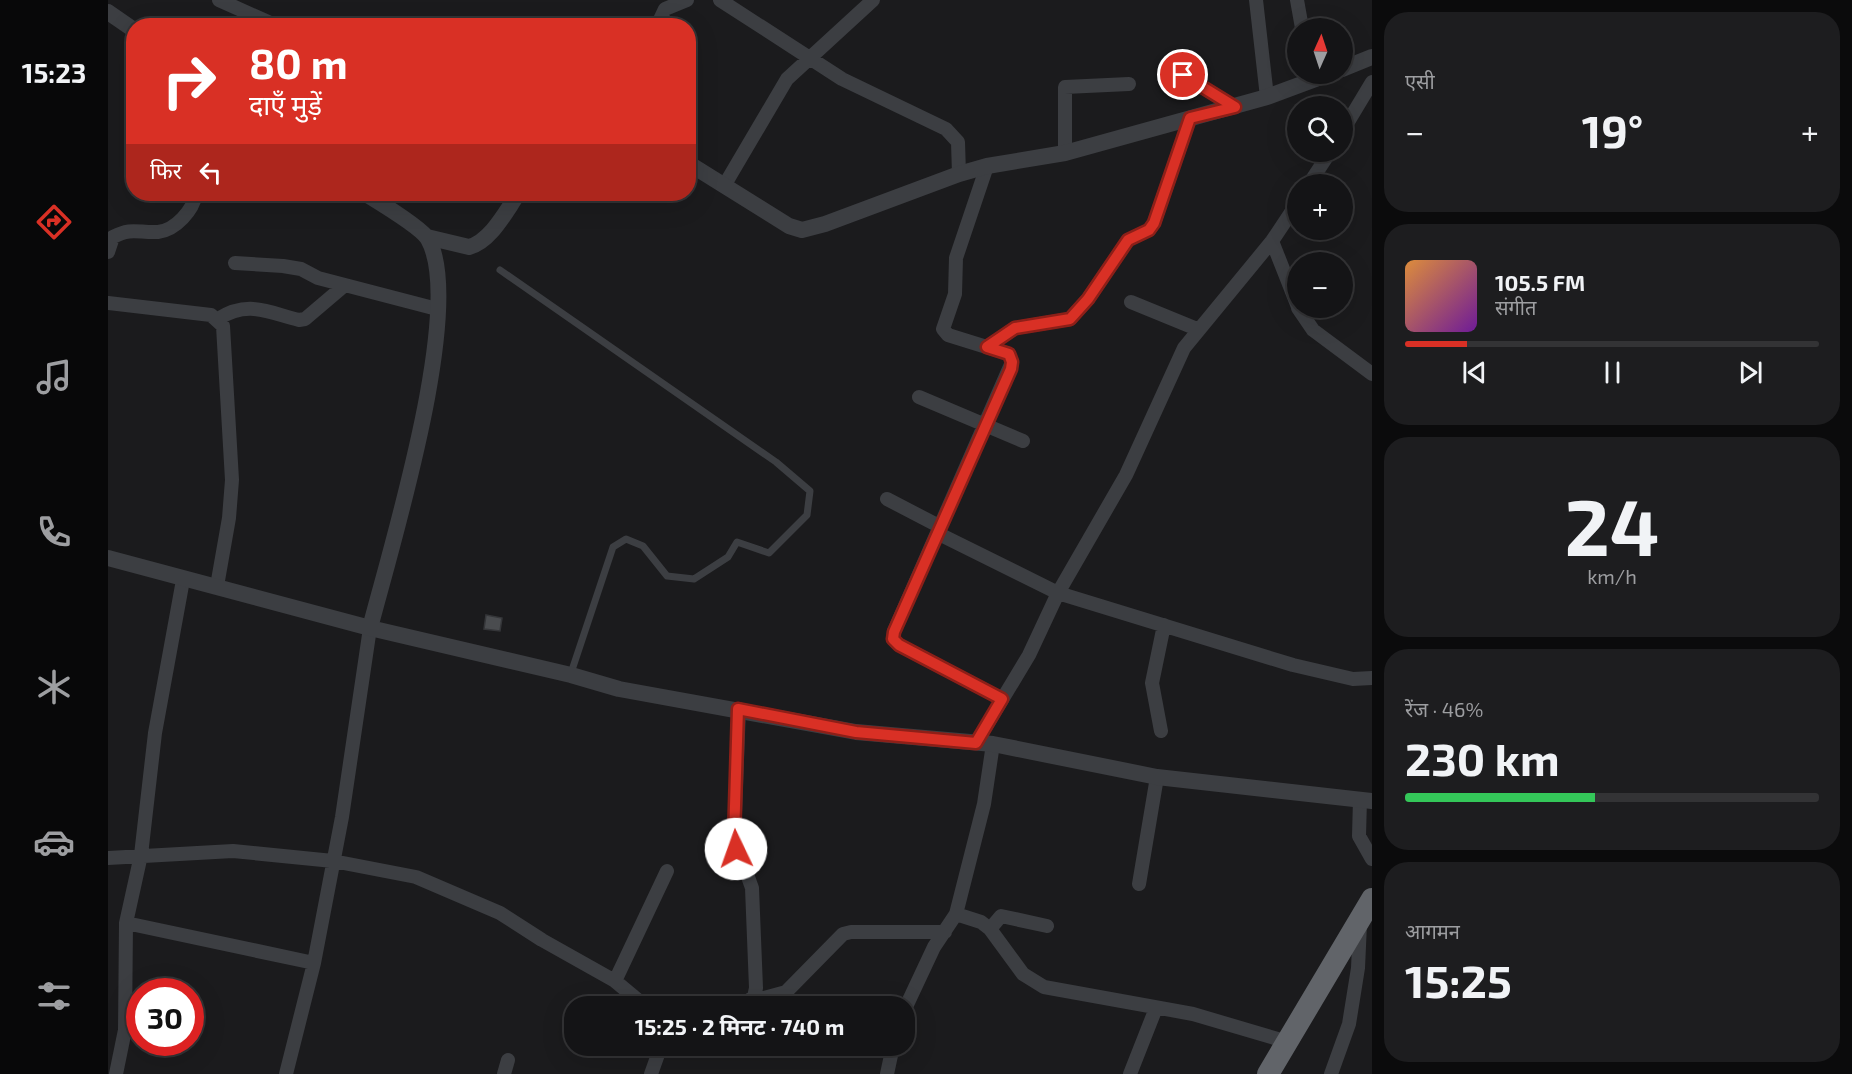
<!DOCTYPE html>
<html lang="hi">
<meta charset="utf-8">
<style>
body{margin:0;font-family:"Exo 2","Noto Sans Devanagari",sans-serif;background:#1d1d1f;color:#f1f3f6;height:100vh;display:flex;flex-direction:column;font-size:22px;white-space:nowrap}
*{box-sizing:border-box;margin:0}
p{font-size:20px;color:#9d9ea1}
.icon{flex:none;width:33px;height:33px;fill:none;stroke:currentColor;stroke-width:2;stroke-linecap:round;stroke-linejoin:round}
.map{position:relative;flex:1;overflow:hidden}
.panel{display:flex;flex-direction:column;gap:12px;padding:12px;background:#0b0b0c;width:480px}
.panel>*{flex:none}
.top-card{position:absolute;left:18px;top:18px;width:570px;height:183px;border-radius:24px;box-shadow:0 6px 24px #0002,0 0 0 2px #333335;background:#d93025;color:#fff;overflow:hidden}
.needle{width:39px;rotate:3deg}
.controls{position:absolute;left:1179px;top:18px;display:grid;gap:12px}
.controls a{display:grid;place-items:center;width:66px;height:66px;border-radius:50%;background:#141416;box-shadow:0 6px 24px #0002,0 0 0 2px #333335;font-size:30px}
.speed{position:absolute;left:18px;top:978px;display:flex;gap:12px;font-size:30px;font-weight:700;text-align:center}
.speed>*{display:grid;place-content:center;width:78px;height:78px;border-radius:50%;background:#141416;box-shadow:0 6px 24px #0002,0 0 0 2px #333335;line-height:1}
.speed .limit{border:9px solid #d22;background:#fff;color:#111}
.pin{position:absolute;display:grid;place-items:center;width:51px;height:51px;color:#fff;margin:-26px;border:3px solid #fff;border-radius:50%;box-shadow:0 2px 6px #0007}
.me{position:absolute;width:66px;margin:-33px;rotate:357deg;stroke-linejoin:round;filter:drop-shadow(0 0 4px #0008)}
.turn{display:flex;align-items:center;gap:21px;height:126px;padding:0 24px;font-size:27px}
.turn .icon{width:78px;height:78px;stroke-width:2.5}
.turn b{display:block;font-size:42px;line-height:51px}
.then{display:flex;align-items:center;height:57px;padding:0 24px;background:#0003;gap:12px;font-size:22px}
.big{font-size:45px;font-weight:700;line-height:1.1}
.panel .tile{flex:1;display:flex;flex-direction:column;justify-content:center;gap:9px;min-width:0;padding:0 21px;border-radius:24px;background:#1d1d1f}
.panel .dial{align-items:center;gap:0}
.dial b{font-size:78px;line-height:1}
.song{display:flex;align-items:center;gap:18px}
.cover{width:72px;height:72px;border-radius:9px;background:linear-gradient(135deg,hsl(30 70% 55%),hsl(280 70% 35%))}
.played{height:6px;border-radius:3px;background:linear-gradient(90deg,#d93025 15%,#333335 15%)}
.keys{display:flex;justify-content:space-around;direction:ltr}
.heat{display:flex;justify-content:space-between;align-items:center;font-size:33px;direction:ltr}
.charge{height:9px;border-radius:4px;background:linear-gradient(90deg,#34c759 46%,#333335 0)}
.trip{position:absolute;left:456px;top:996px;width:351px;height:60px;border-radius:24px;background:#141416;box-shadow:0 6px 24px #0002,0 0 0 2px #333335;font-weight:700;line-height:60px;text-align:center}
main{display:flex;flex:1;min-height:0}
.menu{display:flex;flex-direction:column;width:108px;justify-content:space-around;align-items:center;background:#080809;color:#9d9ea1}
.menu .icon{width:42px;height:42px}
.menu .selected{color:#d93025}
.menu b{font-size:27px;color:#f1f3f6}
.map>svg:first-child{display:block}
</style>
<main>
<nav class="menu">
<b>15:23</b>
<svg class="icon selected" aria-label="directions" viewBox="0 0 24 24"><path d="M12 3l9 9-9 9-9-9zM9 14v-3h6M13 9l2 2-2 2"/></svg>
<svg class="icon" aria-label="music" viewBox="0 0 24 24"><path d="M9 18V5l10-2v13"/><circle cx="6" cy="18" r="3"/><circle cx="16" cy="16" r="3"/></svg>
<svg class="icon" aria-label="phone" viewBox="0 0 24 24"><path d="M5 4h4l2 5-3 2q2 4 5 5l2-3 5 2v4C11 20 4 13 5 4z"/></svg>
<svg class="icon" aria-label="climate" viewBox="0 0 24 24"><path d="M12 3v18M4 7l16 10M4 17L20 7"/></svg>
<svg class="icon" aria-label="car" viewBox="0 0 24 24"><path d="M5 17H2v-5l4-1 3-4h7l3 4 3 1v5h-3M9 17h6M6 11h13"/><circle cx="7" cy="17" r="2"/><circle cx="17" cy="17" r="2"/></svg>
<svg class="icon" aria-label="filters" viewBox="0 0 24 24"><path d="M4 7h16M4 17h16"/><circle cx="9" cy="7" r="2"/><circle cx="15" cy="17" r="2"/></svg>
</nav>
<div class="map">
<svg width="1264" height="1074" viewBox="0 0 1264 1074">
<rect width="100%" height="100%" fill="#1b1b1d"/>
<path fill="#4a4c4f" stroke="#353639" stroke-width="1.5" d="M378 615 394 618 392 631 376 629Z"/>
<g fill="none" stroke-linecap="round" stroke-linejoin="round">
<path stroke="#3c3e42" stroke-width="7" d="M392 270 668 462 702 491 699 515 661 553 629 542 620 557 586 579 559 576 535 546 518 539 505 547 463 673"/>
<path stroke="#3c3e42" stroke-width="14" d="M111 0 169 26
M612 0 734 79 838 129 850 142 851 174
M1148 0 1159 97
M1189 0 1194 28
M549 26 557 9 579 0
M1058 65 1127 107
M1234 132 1264 82
M957 153V87L1021 84
M879 166 848 258 847 294 835 329 840 335 901 354 904 362 786 631 785 639 791 645 894 699
M1201 184 1222 152
M616 186 679 79 765 0
M1164 241 1190 307
M0 252 5 237C24 227 30 233 50 232 68 230 85 210 88 194
M127 263 175 266 193 269 210 278 329 309
M1023 302 1089 329
M0 303 103 315 115 326 124 480 121 518 109 586
M1190 308 1205 330 1264 374
M110 319C140 300 159 312 191 320L197 319 237 285
M879 347 907 328 962 319 980 299 1020 240 1041 230 1046 223 1082 118
M811 397 915 441
M779 499 829 525 831 534 950 593 1185 665 1245 679 1264 678
M631 709 626 838 644 888 648 988 646 997 632 1006
M1053 731 1044 683 1056 625
M868 743 921 655 950 593 1018 475 1076 348 1164 241 1190 202
M1252 799 1251 836 1264 859
M0 858 125 851 225 861 308 877 392 913 434 940 507 981 537 1006
M1031 884 1049 777
M848 914 873 922 882 929 915 974 936 987 1085 1014 1180 1042
M18 923 206 963
M882 929 893 916 939 926
M507 981 559 871
M646 997 656 998 678 992 735 934 743 932H837
M796 1011 826 947 848 914 876 804 885 744
M8 1074 17 1030 18 923 33 855 47 733 75 580
M178 1074 206 963 234 817 262 628
M396 1074 400 1060
M543 1074 553 1046
M779 1074 785 1046
M1022 1074 1048 1008
M1223 1074 1241 1024 1250 968 1252 924"/>
<path stroke="#3c3e42" stroke-width="16" d="M0 12 26 30
M1234 69 1264 57
M580 163 681 226 694 230 717 224 851 174 879 166 957 153 1159 97 1221 74
M258 194C271 202 314 228 320 239 358 306 282 550 262 628
M319 237 361 247C383 241 398 211 410 194
M0 558 262 628 463 675 511 689 748 732 885 744 1049 777 1264 801"/>
<path stroke="#616469" stroke-width="22" d="M1160 1074 1264 899"/>
</g>
<g fill="none" stroke-linecap="round" stroke-linejoin="round">
<g stroke="#8d1f18" stroke-width="15">
<path id="route" d="M628 849 626 838 630 709 748 732 868 743 894 699 791 645 785 639 786 632 903 369 904 362 901 354 879 347 907 328 962 319 980 299 1020 240 1041 230 1046 223 1082 118 1127 107 1075 75"/>
</g>
<use href="#route" stroke="#d93025" stroke-width="10"/>
</g>
</svg>
<div class="controls">
<a><svg class="needle" viewBox="-14 -14 28 28"><path d="M0-13l5 13h-10z" fill="#e53935"/><path d="M0 13l5-13h-10z" fill="#9d9ea1"/></svg></a>
<a><svg class="icon" aria-label="search" viewBox="0 0 24 24"><circle cx="10" cy="10" r="6"/><path d="M15 15l6 6"/></svg></a>
<a>+</a>
<a>−</a>
</div>
<div class="speed"><div class="limit">30</div></div>
<div class="pin" style="left:1075px;top:75px;background:#d93025"><svg class="icon" aria-label="arrive" viewBox="0 0 24 24"><path d="M6 21V4h12l-3 4 3 4H6"/></svg></div>
<svg class="me" style="left:628px;top:849px" viewBox="-20 -20 40 40"><circle r="19" fill="#fff"/><path d="M0-13L10 11 0 6-10 11z" fill="#d93025"/></svg>
<div class="trip">15:25 · 2 मिनट · 740 m</div>
<div class="top-card">
<div class="turn"><svg class="icon" aria-label="right" viewBox="0 0 24 24"><path d="M7 20v-9h11M14 6l5 5-5 5"/></svg><div><b>80 m</b>दाएँ मुड़ें</div></div>
<div class="then">फिर<svg class="icon" aria-label="left" viewBox="0 0 24 24"><path d="M17 20v-9H6M10 6l-5 5 5 5"/></svg></div>
</div>
</div>
<section class="panel">
<div class="tile"><p>एसी</p>
<div class="heat"><a>−</a><b class="big">19°</b><a>+</a></div>
</div>
<div class="tile">
<div class="song"><i class="cover"></i><div><b>105.5 FM</b><p>संगीत</p></div></div>
<div class="played"></div>
<div class="keys"><svg class="icon" aria-label="previous" viewBox="0 0 24 24"><path d="M18 5L8 12l10 7zM5 5v14"/></svg><svg class="icon" aria-label="pause" viewBox="0 0 24 24"><path d="M8 5v14M16 5v14"/></svg><svg class="icon" aria-label="next" viewBox="0 0 24 24"><path d="M6 5l10 7-10 7zM19 5v14"/></svg></div>
</div>
<div class="tile dial"><b>24</b><p>km/h</p></div>
<div class="tile"><p>रेंज · 46%</p><b class="big">230 km</b><div class="charge"></div></div>
<div class="tile"><p>आगमन</p><b class="big">15:25</b></div>
</section>
</main>
